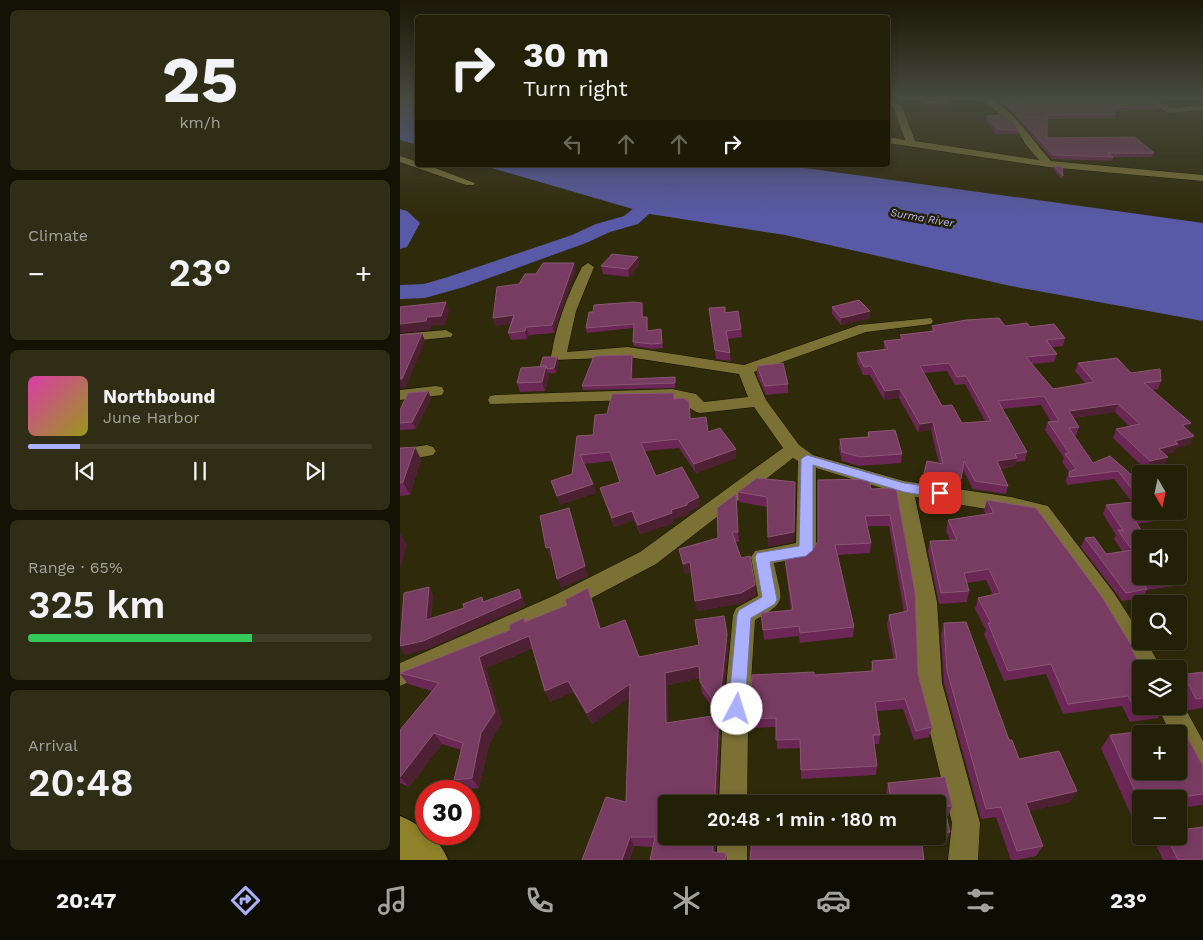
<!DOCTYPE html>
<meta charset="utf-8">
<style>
body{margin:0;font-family:"Work Sans",sans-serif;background:#2f2d16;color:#f1f3f6;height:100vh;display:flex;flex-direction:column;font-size:19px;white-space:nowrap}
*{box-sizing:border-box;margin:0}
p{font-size:16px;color:#a3a39c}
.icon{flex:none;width:28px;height:28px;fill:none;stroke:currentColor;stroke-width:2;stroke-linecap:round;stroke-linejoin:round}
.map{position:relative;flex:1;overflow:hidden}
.details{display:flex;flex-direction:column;gap:10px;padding:10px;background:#131204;width:400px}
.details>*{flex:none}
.top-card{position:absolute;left:15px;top:15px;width:475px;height:152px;border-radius:5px;box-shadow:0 2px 8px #0003,0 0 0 1px #403e29;background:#232008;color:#f1f3f6;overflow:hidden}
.needle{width:32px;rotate:171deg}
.controls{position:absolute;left:732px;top:465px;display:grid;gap:10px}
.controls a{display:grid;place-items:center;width:55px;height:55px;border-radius:5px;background:#232008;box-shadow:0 2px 8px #0003,0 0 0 1px #403e29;font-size:25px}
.speed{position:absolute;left:15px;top:780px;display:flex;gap:10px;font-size:25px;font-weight:700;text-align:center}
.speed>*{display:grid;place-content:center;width:65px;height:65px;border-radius:50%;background:#232008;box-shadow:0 2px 8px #0003,0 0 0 1px #403e29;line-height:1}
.speed .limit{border:8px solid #d22;background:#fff;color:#111}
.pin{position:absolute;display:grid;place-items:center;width:42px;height:42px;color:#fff;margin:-21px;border-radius:10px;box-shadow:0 2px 8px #0006}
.me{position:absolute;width:55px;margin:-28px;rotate:5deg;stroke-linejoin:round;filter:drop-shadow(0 0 4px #0008)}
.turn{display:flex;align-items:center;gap:18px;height:105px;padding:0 25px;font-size:22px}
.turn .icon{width:65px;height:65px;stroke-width:2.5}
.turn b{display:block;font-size:35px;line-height:42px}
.lanes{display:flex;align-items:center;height:48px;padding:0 25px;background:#0003;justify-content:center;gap:25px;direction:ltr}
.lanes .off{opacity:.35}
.big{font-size:38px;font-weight:600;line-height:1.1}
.details .card{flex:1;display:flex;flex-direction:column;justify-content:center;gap:8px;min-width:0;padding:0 18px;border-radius:8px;background:#2f2d16}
.details .dial{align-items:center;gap:0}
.dial b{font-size:65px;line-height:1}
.song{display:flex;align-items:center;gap:15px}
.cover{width:60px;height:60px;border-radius:8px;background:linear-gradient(135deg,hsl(320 70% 55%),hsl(60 70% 35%))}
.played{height:5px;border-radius:2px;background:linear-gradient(90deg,#aab0fb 15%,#403e29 15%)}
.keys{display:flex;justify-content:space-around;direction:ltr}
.heat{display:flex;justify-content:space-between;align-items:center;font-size:28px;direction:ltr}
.charge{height:8px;border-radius:4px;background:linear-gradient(90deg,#34c759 65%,#403e29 0)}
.trip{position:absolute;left:258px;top:795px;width:288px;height:50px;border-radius:5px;background:#232008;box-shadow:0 2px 8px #0003,0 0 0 1px #403e29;font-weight:600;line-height:50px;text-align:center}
.menu{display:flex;height:80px;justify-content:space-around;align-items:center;background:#0e0d03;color:#a3a39c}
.menu .icon{width:35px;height:35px}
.menu .active{color:#aab0fb}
.menu b{font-size:22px;color:#f1f3f6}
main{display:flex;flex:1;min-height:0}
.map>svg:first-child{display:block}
</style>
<main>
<section class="details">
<div class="card dial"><b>25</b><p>km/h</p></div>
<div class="card"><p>Climate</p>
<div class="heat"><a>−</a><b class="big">23°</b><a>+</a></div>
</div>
<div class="card">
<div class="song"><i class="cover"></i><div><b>Northbound</b><p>June Harbor</p></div></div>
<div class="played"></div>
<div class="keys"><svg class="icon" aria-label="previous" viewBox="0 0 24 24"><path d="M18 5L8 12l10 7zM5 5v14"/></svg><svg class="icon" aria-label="pause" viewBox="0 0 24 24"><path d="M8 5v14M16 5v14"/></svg><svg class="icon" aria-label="next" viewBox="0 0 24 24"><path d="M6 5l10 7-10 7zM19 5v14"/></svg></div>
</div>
<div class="card"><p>Range · 65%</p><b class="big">325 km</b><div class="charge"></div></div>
<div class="card"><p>Arrival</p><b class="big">20:48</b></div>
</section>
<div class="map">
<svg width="803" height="860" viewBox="0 0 803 860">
<rect width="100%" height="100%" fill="#2f2a0a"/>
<path fill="#585aa8" d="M0 98H17V145L0 140Z
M81 165H384L803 223V321L611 286 385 235 250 214Z"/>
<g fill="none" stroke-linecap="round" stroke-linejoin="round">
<path fill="#585aa8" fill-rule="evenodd" d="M274 187 280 188 283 192 280 196 258 206 238 224 210 232 186 243 64 287 25 298 0 299V285L24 284 48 277 172 235 196 224 224 216 246 198Z
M0 209 7 211 20 223 7 247 0 249Z"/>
<g stroke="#161302" stroke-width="1">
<path id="minor" d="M580 98C607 98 633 142 651 161L803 175V181L648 167 488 143V137L505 140 494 107 488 105V100L502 106 515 141 639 160 626 145 614 125Z
M743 98H753L770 108 803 106V110L768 113Z
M0 156 18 162V165H27L75 183 74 185H66L0 162Z
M188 263 194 267 176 311 167 352 228 347 344 365 459 325 531 318 533 321 531 324 466 332 354 372 366 400 399 445 413 455 504 481 611 497 648 506 714 593 741 635V641H746L762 669H741V677L698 607 634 517 515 497 537 602 542 683 580 823 578 860H548L552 823 518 683 515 602 495 492 416 468V550L413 556 374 563C381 601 390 600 355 620L348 728 347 804H319L322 728 333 615 336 608 358 596 351 557 355 551 396 543 398 461 393 458 256 564 169 610 0 686V663L153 596 240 552 383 448 354 407 300 413C289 410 287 403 272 399L90 404 88 400 90 396 96 395 272 389 296 394 304 402 348 397 339 374 228 357 154 360 151 357C156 325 167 296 182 267Z
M46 330 53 334 51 337 0 342V334Z
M36 386 42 387 44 391 42 395 0 400V390Z
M27 445 33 447 36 451 33 455 0 461V449Z
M779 697 803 741V783L793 779 779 750V734H771L757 706H779Z
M317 836H347V860H317Z"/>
</g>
<g stroke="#161302" stroke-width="2">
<path id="major" d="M0 816C21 825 40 839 48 860H0Z"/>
</g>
<use href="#minor" fill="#7b7135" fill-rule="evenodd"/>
<use href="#major" fill="#8f822b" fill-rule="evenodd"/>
</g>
<path fill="#6b2756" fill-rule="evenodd" d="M518 98H546L550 102V107L529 108Z
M590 98H746L760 106 759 110 712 111 716 114 715 118 647 119V138L754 153 752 157H713L712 161 652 159 611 111Z
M587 116 618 130V134H596L586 120Z
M654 166 663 176 662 179 653 169Z
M238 257 239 265 229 277 203 274 201 266Z
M174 263 175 271 154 333 129 335 127 339 111 340 108 333 111 323 96 326 93 318 119 284 136 274Z
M242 303 243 317H247L248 331 261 329 263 348 252 349 234 346 233 342V328L187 333 186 328Z
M432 307 470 311V318L441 325 432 314Z
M309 308 325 313 341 329 342 337 327 339 331 361 316 359Z
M532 326H605L630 327 665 338 663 346 652 347 657 354 654 362 632 364 653 389 686 384 675 371 678 363 731 373 761 381 758 389 752 390 791 423 787 430 794 436 790 444 776 448 774 452 765 454 764 465 746 470 713 438 716 429 729 426 715 412 673 418 679 427 676 436H674L693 463 710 456 741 483V511H766L761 520 737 524 741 539 780 578 775 586 747 590 743 598 722 601 681 547 685 538 706 554 723 552 714 539 716 535 703 514 706 505 732 502 714 479 667 485 666 480 669 472 662 462 664 458 645 430 648 422H651L641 405 602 409 627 452 625 461 616 462 615 466 600 469 608 486 606 494 573 489 563 470 560 487 523 482 527 461 539 463 531 430 518 432 499 398 484 400 470 375H463L457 361V353L484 350V341L500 340V335L531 331ZM547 371 555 385 565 384 585 421 562 423 542 406 524 373Z
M232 355 233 360 232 379 275 377V388L183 390 182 386Z
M157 357 158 362 156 373H148L149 376 145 391 120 392 117 383Z
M357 366 388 384V393L366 395 357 375Z
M28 391 31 398 16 429 0 430V410Z
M275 399 291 419 308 432 336 458 296 473 279 448 245 451 256 476 299 497 300 506 288 512 289 514 273 519 274 523 240 534 234 520 214 527 203 497 200 488 220 482 212 461 184 464 193 484 195 493 160 505 151 481 172 474 177 436 193 435 207 414Z
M468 432 502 454 501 463 459 466 442 461 439 449 440 439 467 438Z
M0 448 21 459 10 495 0 496Z
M496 488 518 674 532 727 529 737 514 740 503 709 477 711 480 735 479 744H474L477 766 476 775 401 779 400 748 377 749 376 727 350 728 349 719 414 675 471 671 472 661 494 660 487 625 489 615 504 612 489 526H467L471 543 470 553 438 555 454 627 453 637 400 643 399 636 364 640 361 613 391 610 385 563 384 553 414 548 418 541 471 489Z
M395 491 394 541 368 547 367 507 339 502 338 492Z
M336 494 339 542H335L341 558 355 585 356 595 342 603 297 611 291 572 285 574 279 549 318 538Z
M587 500 733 648 732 650 765 708 758 718 730 722 722 706 663 714 646 674 604 681 584 634 586 630 575 609 578 598 593 595 586 580 567 583 569 591 567 602 539 604 528 551 530 541 550 540 546 531 548 520 586 515 584 511Z
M192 600 201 629 239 657 328 646 321 719 319 715 320 726 318 794 266 804 315 852 326 853 327 860H250L253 847 234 846 230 860H182L226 802 229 698 192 724 173 692 150 702 145 691 133 648 86 668 102 723 89 744 79 788 62 790 54 780 61 750 42 744 9 787 0 783V730L32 691 8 684 0 674 110 630 126 621ZM300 678 302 693 318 715 268 723V685Z
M544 623 619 759 677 791 670 802 629 811 643 846 636 856 617 860H611L596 817 581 819 544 683 541 635Z
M803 672V708L788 710 781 696H779V675Z
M710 735 803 766V805L779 808V799H741V813L731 815 701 748Z
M488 783 552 806 548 816H546L550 832 546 842 522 845 495 840 494 836H536V804H488L486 793Z
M761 836H779L803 860H763L755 843Z"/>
<path fill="#4d2033" d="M238 257 239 265 229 277 228 269Z
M174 263 175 271 154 333 152 325Z
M46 302 49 311 45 325 31 326 30 330 0 333V324L27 317Z
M470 311V318L441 325V318Z
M114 315 116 323 96 326 93 318Z
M126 327 129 335 127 339 125 331Z
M22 333 25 341 6 387 0 388V379Z
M232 355 233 360 232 384 231 379Z
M157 357 158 362 156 373 154 368Z
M146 366 149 376 145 391 142 382Z
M500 389 499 398 484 400 485 391Z
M28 391 31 398 16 429 12 422Z
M718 404 715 412 666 419 669 411Z
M533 422 531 430 518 432 520 424Z
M791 423 787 432 782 425Z
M794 436 790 444 776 448 774 452 755 457 759 449 775 441Z
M15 447 21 459 10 495 3 482Z
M336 449V458L296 473 294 464Z
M768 457 764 465 746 470 750 461Z
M617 458 615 466 594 469 597 461Z
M193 484 195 493 160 505 157 496Z
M395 491 394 541 368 547V537Z
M299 497 300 506 288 512 289 514 273 519 274 523 240 534 238 525Z
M169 508 188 576 161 588 157 579Z
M232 511 234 520 214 527 212 518Z
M0 533 7 545 0 569Z
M150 547 153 557 150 558 146 548Z
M290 562 292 572 285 574 283 564Z
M355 585 356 595 342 603 297 611 295 601Z
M29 587 33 595 31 628 26 620Z
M119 589 123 597 125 606 28 649 5 655 0 648V646Z
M327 634 328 646 321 719 319 708Z
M129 636 135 647 86 668 102 723 89 744 79 788 72 778 79 657Z
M299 666 301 678 268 685 269 734 266 723 265 673Z
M168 681 173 692 150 702 145 691Z
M230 684 233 696 192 724 187 713Z
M319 715 320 726 317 804 315 794Z
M34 733 42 744 9 787 0 777Z
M677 791 670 802 620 813 626 803Z
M313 836H315L316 860 313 852Z
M230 837 234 846 230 860H222Z"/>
<path fill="#783c63" stroke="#8a5672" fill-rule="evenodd" d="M524 98H546L550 102 530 103Z
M597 98H746L760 106 708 108 716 114 647 115V138L735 137 754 153H708L713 157 653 155 611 108Z
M605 115 613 122 618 130 597 129 587 116Z
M654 166 662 167 663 176Z
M212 254 238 257 228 269 201 266Z
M143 263H174L152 325 126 327 125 331 108 333 114 315 93 318 97 287 119 284 125 274H136Z
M459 300 470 311 441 318 432 307Z
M46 302 41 316 27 317 26 321 0 324V307Z
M234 302 242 303V317H247V331L261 329 262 343 252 344 233 342 234 324 186 328 189 312H193L194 305Z
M325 307V313L338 311 341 329 326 331 330 353 315 350 309 308Z
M599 318 605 326 627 323 630 327 654 324 665 338 646 340 657 354 626 357 653 389 694 382 678 363 717 358 731 373 760 369 761 381 744 383 791 423 782 425 794 436 775 441 778 444 759 449 768 457 750 461 716 429 740 424 718 404 669 411 679 427 669 428 693 463 710 456 741 483V511L765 512 732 516 747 539H741V576H779L780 578 743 583 747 589 726 593 685 538 694 537 706 554 732 550 718 530H723L706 505 741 501 718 471 670 477 669 472 676 469 665 454 669 453 648 422 659 421 644 396 598 401 627 452 615 454 617 458 597 461 608 486 575 481 564 461 561 479 524 473 527 461 543 464 533 422 520 424 500 389 485 391 471 366 464 367 457 353 488 349 484 341 503 339 500 335 535 331 532 326 566 320ZM549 363 557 377 566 376 591 421 562 423 552 405 542 406 520 366Z
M22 333 2 379H0V335Z
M232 355 231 379 275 377V383L182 386 194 356Z
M143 357H157L154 368 147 369 146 366 140 367Z
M383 363 388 384 365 386 357 366Z
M146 366 142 382 117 383 121 368Z
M28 391 12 422 0 423V410L8 393Z
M274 393V399L283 398 289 401 290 419 306 417 308 432 320 428 336 449 294 464 278 439 241 443 256 476 282 467 299 497 287 503V505L271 510 272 513 238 525 232 511 212 518 200 488 220 482 210 452 180 455 193 484 157 496 151 481 172 474 177 436 193 435 195 415 207 414 212 394Z
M495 430 502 454 460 457 442 452 440 439 469 437 468 432Z
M15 447 3 482 0 483V448Z
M357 478 395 482 394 532 368 537 367 497 338 492Z
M469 479 471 489 496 488 515 592 518 674 532 727 516 731 505 699 475 702 480 735H473L477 766 401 770 400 739 376 740V718L349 719 352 675 414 672V675L473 671 472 661 497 659 489 615 508 611 490 515 465 516 471 543 435 545 454 627 400 633 399 626 363 630 361 613 393 610 384 553 414 548 418 541V480Z
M336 494 338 532H332L341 558 350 556 355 585 341 593 295 601 290 562 283 564 279 549 318 538 317 508Z
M587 500 636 508 702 597 733 648H731L742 669H741V706H764L765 708 737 712 728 696 668 704 651 664 608 671 588 623H591L578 598 600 593 589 569 564 573 569 591 541 593 530 541 557 540 548 520 594 513Z
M169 508 185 566 157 579 150 547 146 548 140 516Z
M29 587 26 620 64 608 63 604 82 597 83 602 119 589 121 598 23 641 0 646 4 593Z
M188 588 200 629 225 620 239 657 299 645 295 620 324 616 327 634 319 708 300 682 299 666 265 673 266 723 319 715 315 794 327 796 329 804H266V836H313V852L326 853 325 860H250L255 837H230L222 860H182L206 797 226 802 230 684 187 713 168 681 145 691 129 636 79 657 95 712 81 733 72 778 54 780 63 743 34 733 0 777V730L39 683 0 673 110 630 109 625 124 618 125 622 167 605 165 600Z
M566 622 609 740H612L619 759 659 751 677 791 626 803 643 846 617 851 601 807 586 809 547 671 544 623Z
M803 672V698L796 699 789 685 786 684 785 687 779 675Z
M782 727 803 766V794L769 799H741V802L740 803 710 735ZM741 734H779V771H741Z
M545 777 552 806H544L550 832 536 833V804H492L488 783Z
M803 827V860H778L766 836H779V830Z
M498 836H521L524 860H350L352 837 499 840Z"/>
<linearGradient id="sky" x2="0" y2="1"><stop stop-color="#1a1706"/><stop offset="0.45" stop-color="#474a3e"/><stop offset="1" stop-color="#474a3e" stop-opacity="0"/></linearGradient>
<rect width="803" height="218" fill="url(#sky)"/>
<path fill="#aab0fb" stroke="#6e72a3" d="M407 455 504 483 540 488 546 493 540 498 504 492 413 465V550L406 556 370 562 377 600 375 604 351 618 345 709 343 715 337 717 331 715 328 709 337 615 339 610 362 597 355 557 357 553 399 546 401 459Z"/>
<g text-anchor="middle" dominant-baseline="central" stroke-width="5" stroke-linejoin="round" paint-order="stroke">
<g font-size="11" font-style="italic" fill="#b5bbfb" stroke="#252001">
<text transform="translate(522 218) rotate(10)">Surma River</text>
</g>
</g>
</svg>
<div class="controls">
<a><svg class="needle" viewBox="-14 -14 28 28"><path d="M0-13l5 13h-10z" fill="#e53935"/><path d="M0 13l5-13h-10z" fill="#a3a39c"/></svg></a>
<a><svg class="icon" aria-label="sound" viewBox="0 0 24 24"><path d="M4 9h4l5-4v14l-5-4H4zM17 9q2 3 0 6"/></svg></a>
<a><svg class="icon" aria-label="search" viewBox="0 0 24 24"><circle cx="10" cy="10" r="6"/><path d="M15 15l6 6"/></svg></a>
<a><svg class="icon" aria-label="layers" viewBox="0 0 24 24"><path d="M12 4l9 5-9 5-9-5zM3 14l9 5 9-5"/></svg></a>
<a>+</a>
<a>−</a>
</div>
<div class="speed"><div class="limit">30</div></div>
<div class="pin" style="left:540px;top:493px;background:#d93025"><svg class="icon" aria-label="arrive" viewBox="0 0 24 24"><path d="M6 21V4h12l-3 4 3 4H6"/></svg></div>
<svg class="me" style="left:337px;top:709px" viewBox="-20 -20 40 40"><circle r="19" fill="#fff"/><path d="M0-13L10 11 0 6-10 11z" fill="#aab0fb"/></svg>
<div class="trip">20:48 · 1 min · 180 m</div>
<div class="top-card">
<div class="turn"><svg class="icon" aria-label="right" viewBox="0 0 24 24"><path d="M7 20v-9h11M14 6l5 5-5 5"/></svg><div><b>30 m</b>Turn right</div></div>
<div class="lanes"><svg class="icon off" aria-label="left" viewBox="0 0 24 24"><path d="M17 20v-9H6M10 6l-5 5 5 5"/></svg><svg class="icon off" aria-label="ahead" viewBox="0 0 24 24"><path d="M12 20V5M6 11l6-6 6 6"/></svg><svg class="icon off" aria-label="ahead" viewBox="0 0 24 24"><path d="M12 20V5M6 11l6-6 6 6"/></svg><svg class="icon" aria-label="right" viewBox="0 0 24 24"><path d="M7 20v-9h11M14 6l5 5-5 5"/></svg></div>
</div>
</div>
</main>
<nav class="menu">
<b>20:47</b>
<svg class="icon active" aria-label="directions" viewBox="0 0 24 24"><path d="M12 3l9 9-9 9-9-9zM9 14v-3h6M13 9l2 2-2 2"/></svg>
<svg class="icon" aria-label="music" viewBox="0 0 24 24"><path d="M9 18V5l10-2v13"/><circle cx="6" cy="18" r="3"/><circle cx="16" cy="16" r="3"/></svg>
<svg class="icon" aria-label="phone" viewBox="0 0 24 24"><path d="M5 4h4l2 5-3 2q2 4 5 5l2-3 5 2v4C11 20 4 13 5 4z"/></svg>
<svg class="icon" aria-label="climate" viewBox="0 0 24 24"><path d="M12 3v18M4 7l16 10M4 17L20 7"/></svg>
<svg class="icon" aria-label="car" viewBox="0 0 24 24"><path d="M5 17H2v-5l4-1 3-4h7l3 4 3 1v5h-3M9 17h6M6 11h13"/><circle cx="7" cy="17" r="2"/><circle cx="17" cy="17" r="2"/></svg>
<svg class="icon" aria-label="filters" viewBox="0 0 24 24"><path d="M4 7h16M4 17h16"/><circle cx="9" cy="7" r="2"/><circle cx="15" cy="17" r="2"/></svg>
<b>23°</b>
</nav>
